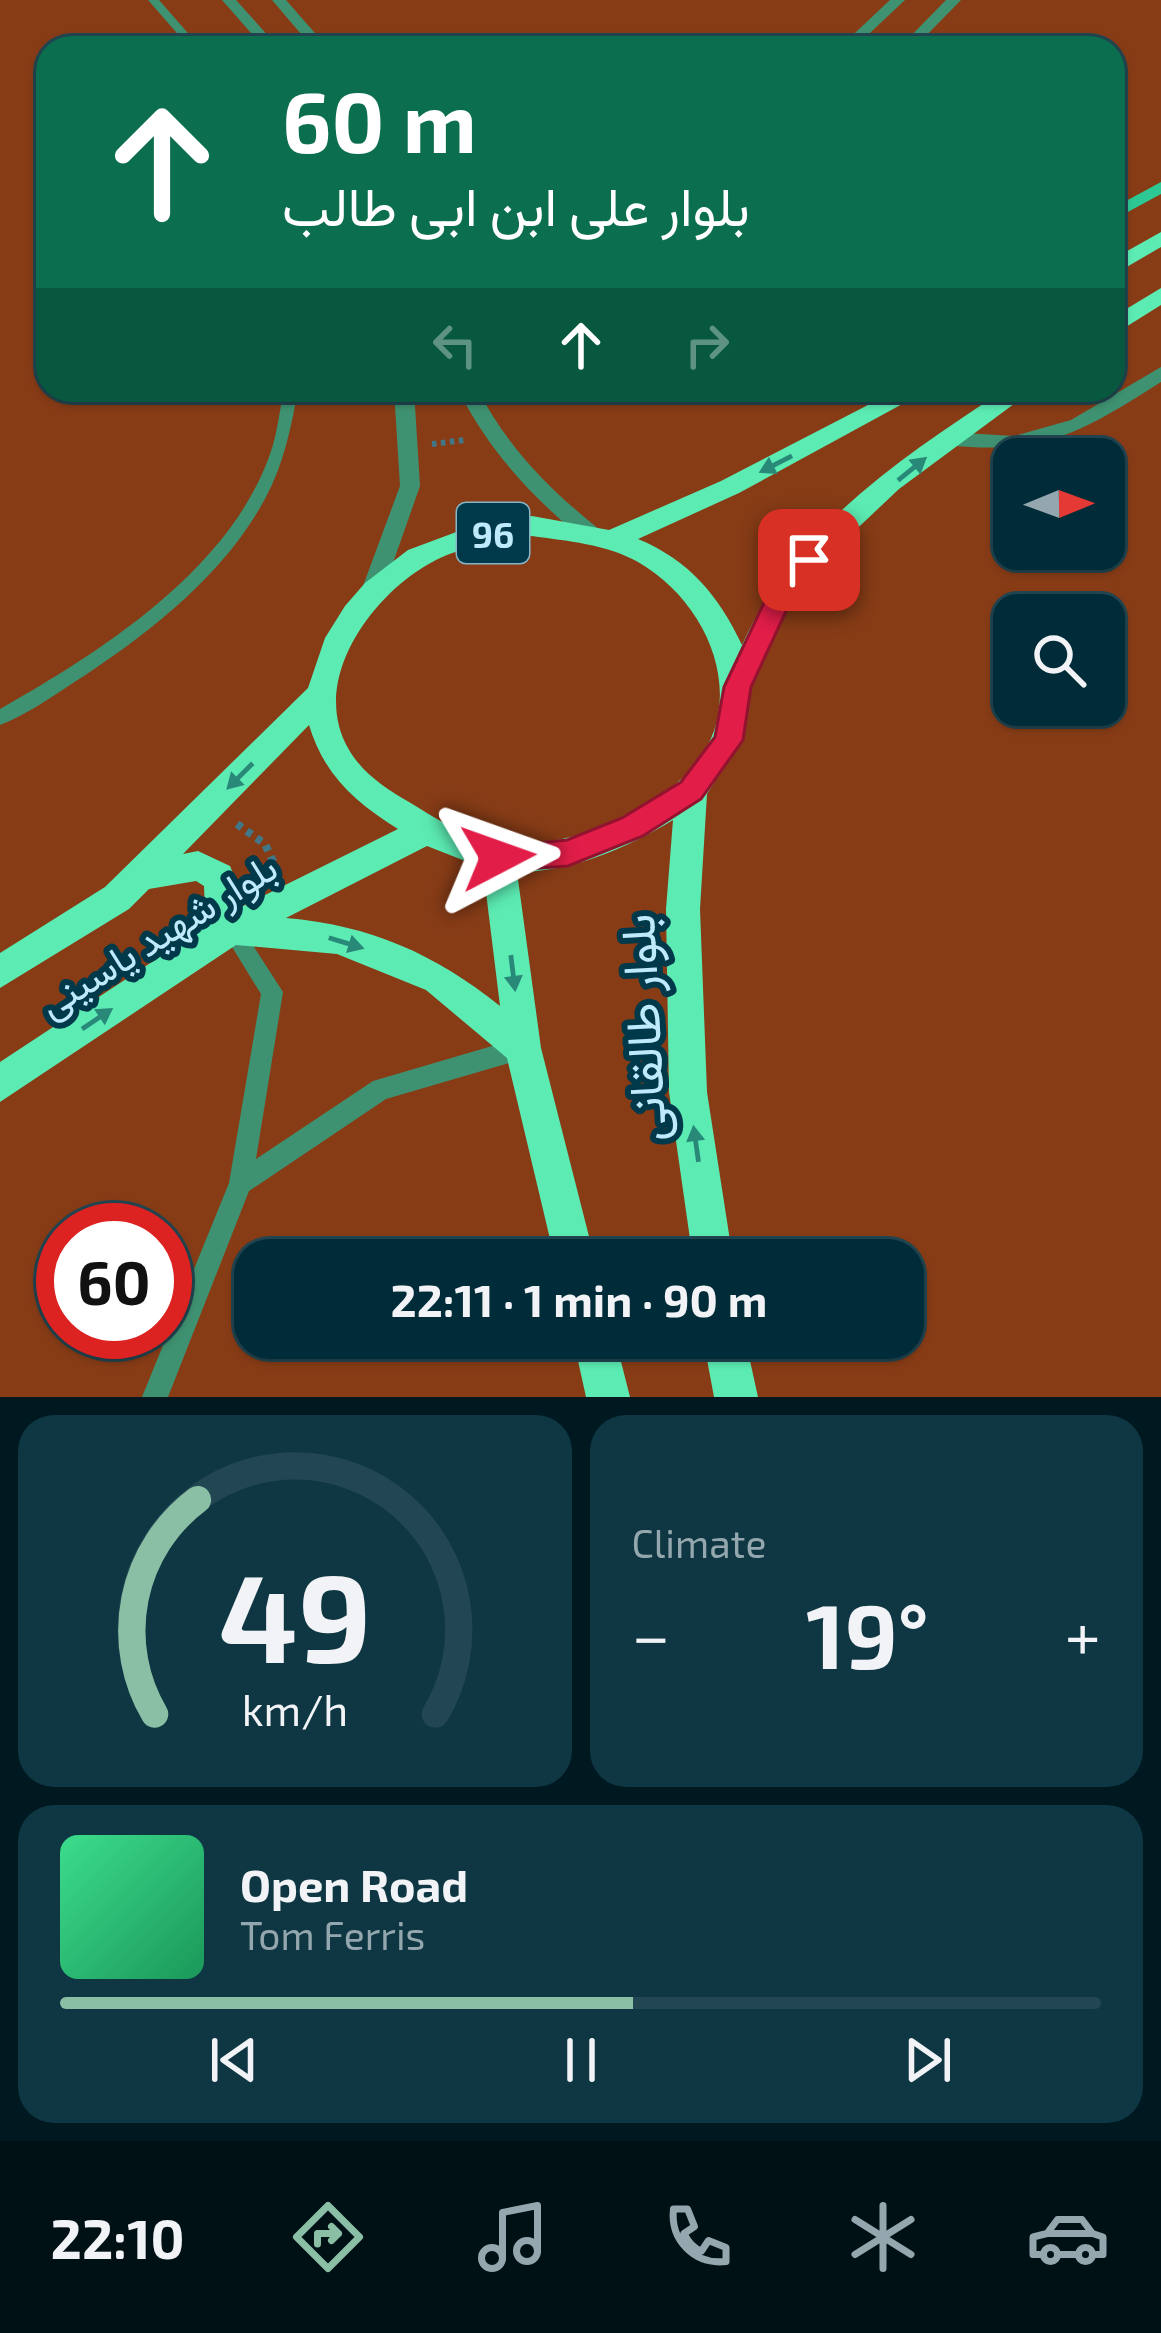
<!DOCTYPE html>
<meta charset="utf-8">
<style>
body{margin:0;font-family:"Exo 2",Vazirmatn,sans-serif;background:#0e3743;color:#f1f3f6;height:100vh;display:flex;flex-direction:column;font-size:45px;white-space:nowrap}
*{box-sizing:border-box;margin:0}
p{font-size:39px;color:#95a7ae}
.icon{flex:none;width:66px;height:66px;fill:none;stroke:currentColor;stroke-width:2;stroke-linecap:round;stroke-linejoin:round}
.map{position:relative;height:1397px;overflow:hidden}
.side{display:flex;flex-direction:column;gap:18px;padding:18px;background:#00181f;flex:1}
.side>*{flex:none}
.banner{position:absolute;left:36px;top:36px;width:1089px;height:366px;border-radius:36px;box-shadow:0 3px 9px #0004,0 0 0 3px #224753;background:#0b6e4f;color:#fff;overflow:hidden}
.needle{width:78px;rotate:89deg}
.fabs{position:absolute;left:993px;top:438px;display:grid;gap:24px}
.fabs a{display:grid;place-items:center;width:132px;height:132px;border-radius:24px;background:#002b38;box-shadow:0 3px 9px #0004,0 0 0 3px #224753;font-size:60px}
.speed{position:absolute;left:36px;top:1203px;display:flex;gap:24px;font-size:60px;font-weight:700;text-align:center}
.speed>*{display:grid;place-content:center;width:156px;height:156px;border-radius:50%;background:#002b38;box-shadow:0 3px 9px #0004,0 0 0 3px #224753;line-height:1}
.speed .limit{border:18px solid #d22;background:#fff;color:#111}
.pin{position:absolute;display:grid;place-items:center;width:102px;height:102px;color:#fff;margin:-51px;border-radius:24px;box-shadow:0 6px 18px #0006}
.me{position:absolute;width:132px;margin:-66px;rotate:86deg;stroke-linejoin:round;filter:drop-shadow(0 0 9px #0008)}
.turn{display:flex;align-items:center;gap:42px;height:252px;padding:0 48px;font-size:54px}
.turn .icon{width:156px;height:156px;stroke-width:2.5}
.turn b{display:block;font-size:84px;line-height:102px}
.lanes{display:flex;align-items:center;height:114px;padding:0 48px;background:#0003;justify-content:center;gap:60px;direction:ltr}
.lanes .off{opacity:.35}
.big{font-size:90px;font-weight:700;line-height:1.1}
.side .card{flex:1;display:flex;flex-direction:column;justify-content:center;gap:18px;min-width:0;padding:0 42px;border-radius:36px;background:#0e3743}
.side .dial{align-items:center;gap:0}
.dial svg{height:312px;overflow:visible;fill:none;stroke:#224753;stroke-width:7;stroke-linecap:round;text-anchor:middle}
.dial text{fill:#f1f3f6;stroke:none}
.song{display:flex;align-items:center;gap:36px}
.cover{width:144px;height:144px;border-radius:18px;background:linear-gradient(135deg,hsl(150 70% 55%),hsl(150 70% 35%))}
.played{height:12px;border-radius:6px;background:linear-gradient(90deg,#8abfa5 55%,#224753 55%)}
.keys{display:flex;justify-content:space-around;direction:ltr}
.heat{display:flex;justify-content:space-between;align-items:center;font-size:66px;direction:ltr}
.side .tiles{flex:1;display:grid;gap:18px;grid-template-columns:1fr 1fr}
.card:last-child{grid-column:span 2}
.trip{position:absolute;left:234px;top:1239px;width:690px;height:120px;border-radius:36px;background:#002b38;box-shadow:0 3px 9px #0004,0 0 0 3px #224753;font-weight:700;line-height:120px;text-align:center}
.tabs{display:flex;height:192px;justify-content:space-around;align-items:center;background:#001116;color:#95a7ae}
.tabs .icon{width:84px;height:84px}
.tabs .on{color:#8abfa5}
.tabs b{font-size:54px;color:#f1f3f6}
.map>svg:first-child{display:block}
</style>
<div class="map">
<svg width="1161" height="1397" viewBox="0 0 1161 1397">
<rect width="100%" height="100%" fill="#00394a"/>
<path fill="#873c16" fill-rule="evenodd" d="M0 0H1161V1397H0ZM48 48H1113V390H48ZM1014 459H1104V549H1014ZM1014 615H1104V705H1014ZM63 1230H165V1332H63ZM255 1260H903V1338H255Z"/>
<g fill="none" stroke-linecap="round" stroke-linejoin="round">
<path stroke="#427788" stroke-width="6" stroke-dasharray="4.5 4.5" stroke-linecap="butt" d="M432 444 465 440"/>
<path stroke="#427788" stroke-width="8" stroke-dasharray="6 6" stroke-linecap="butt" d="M237 824 265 844 277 870"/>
<path fill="#3f9271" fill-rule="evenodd" d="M148 0H159L201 48H190Z
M284 390H298C291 428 284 463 266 497 224 576 147 635 73 683 50 698 26 715 0 725V709C104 650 236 566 273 445 278 427 280 408 284 390Z
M231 920 238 922 283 992 256 1159 373 1081 523 1037 531 1040 534 1048 531 1056 523 1059 386 1099 249 1191 168 1397H142L229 1183 261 994 221 929 224 922Z"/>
<path fill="#3f9271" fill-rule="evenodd" d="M222 0H236L279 48H264Z
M272 0H286L328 48H313Z
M890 0H905L854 48H839Z
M946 0H961L914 48H899Z
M1161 367V382C1094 424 1054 452 971 447 958 446 947 448 937 439L947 432 1014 436 1071 420Z
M394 390H414L420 486 382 594 371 602 360 594 400 486Z
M458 390H478C508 448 549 489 600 530L603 535 600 540H584C531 496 490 452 458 390Z"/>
<path fill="#2dc893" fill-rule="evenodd" d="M1161 182V194L1113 220V208Z"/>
<path fill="#5cebb3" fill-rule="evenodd" d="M1161 232V247L1113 275V259Z
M1161 288V305L1113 335V317Z
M897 390H928L739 493 638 539C689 560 719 596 742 645 794 528 900 459 1004 390H1033L899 489 809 574 788 605 749 692 742 737 707 794 700 909 707 1092 733 1260H693L669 1092 666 909 673 820C627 848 572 872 517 872L541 1048 595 1260H555L507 1058 426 990 337 954 236 945 0 1102V1062L196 933 205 911 204 886 196 881 149 889 129 909 0 988V953L105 887 308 688 325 638 345 606 365 583 408 550 459 531 532 516 609 530 721 481ZM532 536C567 541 606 544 638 562 715 606 756 716 678 782 628 824 547 856 482 839 456 832 432 816 409 802 386 789 361 772 348 748 310 681 370 598 427 565 458 546 497 542 532 536ZM309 725C324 775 355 802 398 829L239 908 238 886 230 866 198 851 183 854ZM427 846 483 868 500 1006C435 954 370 925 286 918Z
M573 1338H615L630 1397H586Z
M703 1338H745L758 1397H714Z"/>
</g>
<defs><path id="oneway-solid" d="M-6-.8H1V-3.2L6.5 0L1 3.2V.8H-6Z" transform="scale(3)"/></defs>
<g fill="#298979">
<use href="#oneway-solid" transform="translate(776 464) rotate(153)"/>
<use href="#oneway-solid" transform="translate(912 469) rotate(-39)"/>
<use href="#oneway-solid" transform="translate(240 776) rotate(135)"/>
<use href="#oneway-solid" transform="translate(346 943) rotate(17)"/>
<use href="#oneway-solid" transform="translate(513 973) rotate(83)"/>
<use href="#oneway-solid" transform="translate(97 1019) rotate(-34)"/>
<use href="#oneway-solid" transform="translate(696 1144) rotate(-98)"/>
</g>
<path fill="#e11d48" stroke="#92132f" stroke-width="3" d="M809 551 822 560 793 596 751 687 743 740 701 799 643 836 568 866 498 871 488 867 483 857 488 848 567 840 622 818 681 782 715 737 724 687 773 584 801 554Z"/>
<g text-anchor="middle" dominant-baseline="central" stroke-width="12" stroke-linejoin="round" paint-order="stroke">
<rect fill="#00394a" stroke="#85b5c6" stroke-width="3" x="457" y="503" width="72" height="60" rx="9"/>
<g font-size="36" font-weight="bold" fill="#beeafb">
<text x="493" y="533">96</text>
</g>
<g font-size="39" fill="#beeafb" stroke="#00394a">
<text transform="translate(157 934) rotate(-32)">بلوار شهید یاسینی</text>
</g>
<g font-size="48" fill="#beeafb" stroke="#00394a">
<text transform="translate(641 1028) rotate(-93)">بلوار طالقانی</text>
</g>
</g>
</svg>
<div class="fabs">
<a><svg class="needle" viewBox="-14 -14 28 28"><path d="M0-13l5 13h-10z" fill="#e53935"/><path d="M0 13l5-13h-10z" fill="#95a7ae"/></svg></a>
<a><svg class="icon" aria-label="search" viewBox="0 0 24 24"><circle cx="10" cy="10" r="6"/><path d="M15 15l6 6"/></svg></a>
</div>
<div class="speed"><div class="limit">60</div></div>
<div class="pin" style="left:809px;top:560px;background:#d93025"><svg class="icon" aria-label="arrive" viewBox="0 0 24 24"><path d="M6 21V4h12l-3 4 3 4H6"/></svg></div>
<svg class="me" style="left:498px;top:857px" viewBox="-20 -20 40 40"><path d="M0-17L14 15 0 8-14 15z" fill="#e11d48" stroke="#fff" stroke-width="4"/></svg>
<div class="trip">22:11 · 1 min · 90 m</div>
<div class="banner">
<div class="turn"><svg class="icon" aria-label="ahead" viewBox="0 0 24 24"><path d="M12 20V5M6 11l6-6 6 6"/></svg><div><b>60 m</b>بلوار علی ابن ابی طالب</div></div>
<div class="lanes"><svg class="icon off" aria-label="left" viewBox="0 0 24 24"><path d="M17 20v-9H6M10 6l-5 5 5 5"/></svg><svg class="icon" aria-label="ahead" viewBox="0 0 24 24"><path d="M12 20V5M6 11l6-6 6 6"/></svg><svg class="icon off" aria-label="right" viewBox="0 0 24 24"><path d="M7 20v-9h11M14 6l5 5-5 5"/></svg></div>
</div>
</div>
<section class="side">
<div class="tiles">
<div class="card dial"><svg viewBox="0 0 100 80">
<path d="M14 69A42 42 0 1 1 86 69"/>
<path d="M14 69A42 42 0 0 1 25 14" stroke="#8abfa5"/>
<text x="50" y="56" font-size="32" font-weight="700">49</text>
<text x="50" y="72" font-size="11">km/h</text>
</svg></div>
<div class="card"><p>Climate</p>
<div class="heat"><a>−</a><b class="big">19°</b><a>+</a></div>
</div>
<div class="card">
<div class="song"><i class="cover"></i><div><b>Open Road</b><p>Tom Ferris</p></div></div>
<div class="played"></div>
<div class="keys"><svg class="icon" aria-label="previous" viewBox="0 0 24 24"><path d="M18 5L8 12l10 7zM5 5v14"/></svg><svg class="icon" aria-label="pause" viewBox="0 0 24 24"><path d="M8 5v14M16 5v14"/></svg><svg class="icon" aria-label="next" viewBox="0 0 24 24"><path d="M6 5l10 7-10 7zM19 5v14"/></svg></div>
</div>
</div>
</section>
<nav class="tabs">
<b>22:10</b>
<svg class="icon on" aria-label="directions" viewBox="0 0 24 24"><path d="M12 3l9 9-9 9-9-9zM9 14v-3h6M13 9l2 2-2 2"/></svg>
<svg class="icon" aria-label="music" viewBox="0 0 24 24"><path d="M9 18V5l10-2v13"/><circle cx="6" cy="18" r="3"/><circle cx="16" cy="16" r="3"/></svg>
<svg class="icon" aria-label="phone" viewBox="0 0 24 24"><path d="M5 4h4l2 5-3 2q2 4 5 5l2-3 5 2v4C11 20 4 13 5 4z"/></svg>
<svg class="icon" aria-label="climate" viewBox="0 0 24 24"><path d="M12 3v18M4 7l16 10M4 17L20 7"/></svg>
<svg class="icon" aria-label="car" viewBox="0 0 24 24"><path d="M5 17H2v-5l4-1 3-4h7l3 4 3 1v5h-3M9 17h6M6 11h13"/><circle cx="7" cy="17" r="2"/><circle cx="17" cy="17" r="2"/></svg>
</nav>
